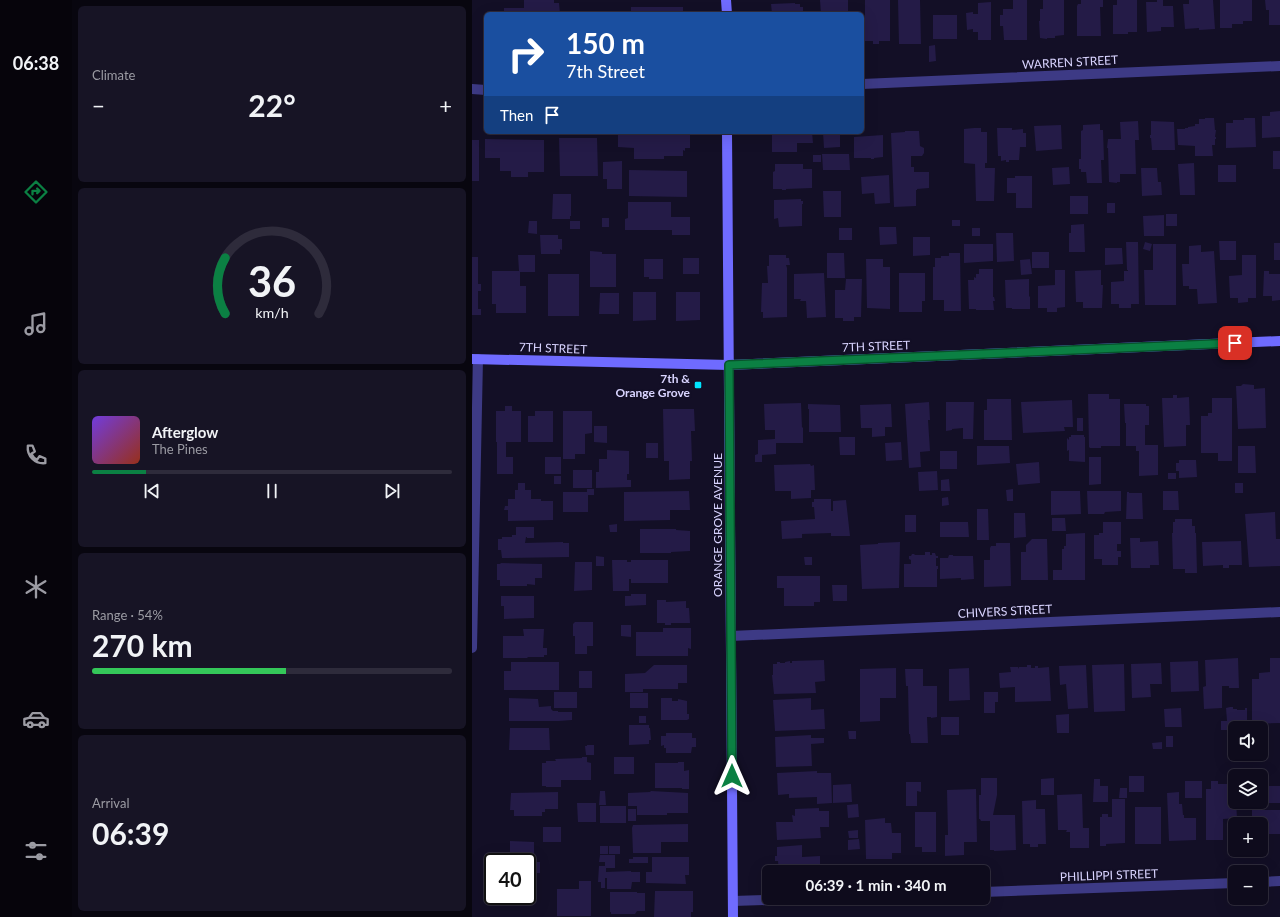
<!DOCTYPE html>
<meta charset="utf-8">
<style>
body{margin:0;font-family:Lato,sans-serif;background:#171425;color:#f1f3f6;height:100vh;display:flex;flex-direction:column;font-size:15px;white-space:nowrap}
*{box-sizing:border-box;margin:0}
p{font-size:13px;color:#9b9ba3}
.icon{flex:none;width:22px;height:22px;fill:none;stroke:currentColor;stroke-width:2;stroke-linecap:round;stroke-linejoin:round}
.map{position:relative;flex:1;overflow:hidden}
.side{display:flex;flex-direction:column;gap:6px;padding:6px;background:#08060f;width:400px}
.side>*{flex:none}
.guide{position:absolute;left:12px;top:12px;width:380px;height:122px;border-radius:6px;box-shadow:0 4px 16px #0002,0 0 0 1px #2e2b3b;background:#1a4fa0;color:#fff;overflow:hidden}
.controls{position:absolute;left:756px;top:721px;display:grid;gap:8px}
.controls a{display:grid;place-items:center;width:40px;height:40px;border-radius:6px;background:#0e0b1c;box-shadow:0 4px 16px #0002,0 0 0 1px #2e2b3b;font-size:20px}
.speed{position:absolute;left:12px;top:853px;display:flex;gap:8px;font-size:20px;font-weight:700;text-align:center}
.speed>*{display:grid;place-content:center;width:52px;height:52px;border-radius:50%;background:#0e0b1c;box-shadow:0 4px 16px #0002,0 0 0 1px #2e2b3b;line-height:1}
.speed .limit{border:2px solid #111;border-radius:6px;background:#fff;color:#111}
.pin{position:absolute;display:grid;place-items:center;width:34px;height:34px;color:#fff;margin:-17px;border-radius:8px;box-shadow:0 2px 6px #0006}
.me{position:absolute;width:44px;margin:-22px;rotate:0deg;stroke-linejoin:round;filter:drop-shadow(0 0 3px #0008)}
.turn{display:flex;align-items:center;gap:14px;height:84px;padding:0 16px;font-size:18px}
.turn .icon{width:52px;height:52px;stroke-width:2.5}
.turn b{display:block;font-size:28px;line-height:34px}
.then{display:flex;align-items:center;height:38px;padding:0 16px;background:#0003;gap:8px;font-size:15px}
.big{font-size:30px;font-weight:700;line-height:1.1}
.side .tile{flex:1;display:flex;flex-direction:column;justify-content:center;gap:6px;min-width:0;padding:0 14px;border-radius:6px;background:#171425}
.side .dial{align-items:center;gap:0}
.dial svg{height:104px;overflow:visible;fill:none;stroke:#2e2b3b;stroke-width:7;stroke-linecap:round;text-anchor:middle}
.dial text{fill:#f1f3f6;stroke:none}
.song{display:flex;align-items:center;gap:12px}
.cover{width:48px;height:48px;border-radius:6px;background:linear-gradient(135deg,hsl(260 70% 55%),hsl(10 70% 35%))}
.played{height:4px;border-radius:2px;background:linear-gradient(90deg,#0b8043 15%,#2e2b3b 15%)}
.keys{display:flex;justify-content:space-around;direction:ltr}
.heat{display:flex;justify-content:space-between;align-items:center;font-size:22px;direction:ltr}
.charge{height:6px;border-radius:3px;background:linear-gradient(90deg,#34c759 54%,#2e2b3b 0)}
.trip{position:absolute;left:290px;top:865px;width:228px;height:40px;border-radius:6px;background:#0e0b1c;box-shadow:0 4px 16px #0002,0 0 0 1px #2e2b3b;font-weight:700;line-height:40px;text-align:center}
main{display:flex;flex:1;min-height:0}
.menu{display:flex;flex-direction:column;width:72px;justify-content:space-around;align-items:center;background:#06040b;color:#9b9ba3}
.menu .icon{width:28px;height:28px}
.menu .current{color:#0b8043}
.menu b{font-size:18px;color:#f1f3f6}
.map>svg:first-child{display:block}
</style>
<main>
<nav class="menu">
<b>06:38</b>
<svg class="icon current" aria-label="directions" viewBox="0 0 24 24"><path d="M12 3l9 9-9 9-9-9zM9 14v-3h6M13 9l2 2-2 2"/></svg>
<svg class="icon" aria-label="music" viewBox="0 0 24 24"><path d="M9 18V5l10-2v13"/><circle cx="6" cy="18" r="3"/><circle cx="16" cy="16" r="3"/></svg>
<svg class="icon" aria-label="phone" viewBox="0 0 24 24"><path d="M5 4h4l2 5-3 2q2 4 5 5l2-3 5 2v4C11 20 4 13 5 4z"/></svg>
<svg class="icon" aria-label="climate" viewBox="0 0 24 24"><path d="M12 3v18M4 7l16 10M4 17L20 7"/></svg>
<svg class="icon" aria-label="car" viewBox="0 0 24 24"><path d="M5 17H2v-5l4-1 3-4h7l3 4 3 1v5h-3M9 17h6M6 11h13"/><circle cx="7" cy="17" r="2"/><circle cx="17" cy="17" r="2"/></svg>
<svg class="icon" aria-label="filters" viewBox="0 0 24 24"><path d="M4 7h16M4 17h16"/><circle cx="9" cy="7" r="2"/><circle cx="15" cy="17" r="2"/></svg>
</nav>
<section class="side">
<div class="tile"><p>Climate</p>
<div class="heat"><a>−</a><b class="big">22°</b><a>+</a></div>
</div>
<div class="tile dial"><svg viewBox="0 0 100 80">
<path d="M14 69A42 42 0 1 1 86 69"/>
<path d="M14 69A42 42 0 0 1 14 26" stroke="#0b8043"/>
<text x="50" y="56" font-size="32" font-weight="700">36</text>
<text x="50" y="72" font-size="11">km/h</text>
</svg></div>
<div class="tile">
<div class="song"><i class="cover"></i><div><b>Afterglow</b><p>The Pines</p></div></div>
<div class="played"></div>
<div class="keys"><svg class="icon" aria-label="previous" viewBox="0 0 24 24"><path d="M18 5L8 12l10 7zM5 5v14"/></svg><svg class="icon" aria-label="pause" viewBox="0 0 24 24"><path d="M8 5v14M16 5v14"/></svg><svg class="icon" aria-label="next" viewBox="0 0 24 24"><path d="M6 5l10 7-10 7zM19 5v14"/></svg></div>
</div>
<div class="tile"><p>Range · 54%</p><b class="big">270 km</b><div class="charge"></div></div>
<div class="tile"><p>Arrival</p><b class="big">06:39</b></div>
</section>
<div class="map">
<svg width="808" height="917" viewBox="0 0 808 917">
<rect width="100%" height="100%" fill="#130f26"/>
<path fill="#241b47" d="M52 0H82V3H87L88 14H32V8H52Z
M348 0H376V13L349 14Z
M393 0H418V41H407V44H401V41H393Z
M426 0H448L449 44H427Z
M541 0H555V40H532L531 26H528V15H531V9H541Z
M571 0H592V35L583 36V38H575V39L568 38 567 21H568V9H571Z
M609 0H631V7H628L629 36H605V6L606 4H609Z
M645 0H665V32H656V34H641V5H645Z
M685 0H691V6H701L702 27H689V31L675 32 674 2H685Z
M717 0H741L743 29 727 30V28L713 29 711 4H717Z
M748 0H780V21H771V24H760V28H748Z
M793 0H808V25H797V10H794Z
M519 2V40H506V32H501V29L495 30 494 13 501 12V14H506V3Z
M323 3V4H328V7H331V11H347V14H300L299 4Z
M159 7H211V14H159Z
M461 15H485V39H461Z
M463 45 464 61 457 62V46Z
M808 111V137L790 138V116H798V112Z
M733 118H742L743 130H744L743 137H744V139H743V145H740L741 156H723V146L706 145 705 129H713V128H716V127L723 126V124H727V119H733Z
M772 118H783L784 147 754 148V123H761V120H772Z
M666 121 667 140H663L664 174H648V182H645V183L637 182 636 148H635L636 139H649L648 122Z
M679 121 702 122 703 150H680L679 138H678V135H679Z
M628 124V130H631L632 160H629L630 183H615L614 172H609V169H607V159H609V131L611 130V125Z
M589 125 590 149 564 151 562 126Z
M502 128H509V132H515V163H513V168H523L522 201H504L503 164 492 163V129Z
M525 128H540V130L551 129V133H554V147H548L547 160H537V162H534V160L529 161V156H526Z
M433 131H447L448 146 452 148V153L450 156H439V167H442V172H457V188L445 189V190H444V206L422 207 419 133 433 132Z
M146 132H163V134H185V132H218V148H213V151L211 150V156H192V159H162V148L146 147Z
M303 132H340L341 143H325V152H300V135H303Z
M351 132H368V147L352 148Z
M411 135V157L402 158V159H399V158H382V137Z
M87 138H125L126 176H88Z
M13 139 72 140V172H56V177H39V171H28V158H13Z
M0 140H7V181H0Z
M801 151H808V169H801Z
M350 154H377L378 170H351Z
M341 155H349V162H341Z
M150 161V189H135V179H131V162Z
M722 163 723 195H708L706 164Z
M303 164H331V169H340V188L314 189V190H310V189H301V172L303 171Z
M746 165H764V182H746Z
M597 167 598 184 581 185 580 168Z
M669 168H685L686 182H689L690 195 670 196Z
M157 170 215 171V197L157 196Z
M417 175 418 203 403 204 402 193 390 194 389 177Z
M543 176H560V208H544V193H535V178H543Z
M351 191H369V217H352Z
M81 194H99V216H98V219H80Z
M598 196H616V214H598Z
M329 199V201H331V204H330V226L307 227 306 218 302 219V200Z
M156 202H199V217H218V235H200V230H153V219L156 218Z
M635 203H643V213H635Z
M694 214H705V226H694Z
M692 215V236H672L671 216Z
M130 218H137V227H130Z
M480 220H488V226H480Z
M57 221H65V234L56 233Z
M98 221H108V229H98Z
M612 224 613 252H597V233H599V225Z
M407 227H424L425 244 408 245Z
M367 228H380V240H367Z
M500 228H508V236H500Z
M524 233H541L542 261 525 262Z
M68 235H86V239H90V250L88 249V254H69Z
M441 237H458V255L441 256Z
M747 241H764V260H748Z
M654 242H666L667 304H659V308H647V304H639V282L652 281V271H656V270H655Z
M673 242 680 244 678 251 671 249Z
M802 243H808V260H802Z
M492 244H521V261L492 263Z
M681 244H704V305H673L672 270H681Z
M729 245V252L742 251 745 303 726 304 725 289H717V286H711L710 264H717V246Z
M633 248H650L651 264 633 265Z
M118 251 130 252V254H144V287H118Z
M560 252H577V268H560Z
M355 253H372L373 278H355Z
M477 253H488L489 311H472V300H461V267H463V258H469V256H477Z
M46 255H63V272H48V286H54V313H24V304H20V271H47Z
M297 255H314V258H317L318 265H314L315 268V317L291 318V312H289L290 283H296L295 266H297Z
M770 255H784V298H776V302L766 303V298H758L757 276 770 275Z
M0 257H6V284H9V291H6V309H9V315H0Z
M211 258H227V274H211Z
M172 259H191V279H177V277H172Z
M394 259H411V267H418V309L395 308Z
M558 259 560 274 549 275 548 260Z
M507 269H521V297H522L523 301H521L522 310H504V309H497L496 280H502V277L504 278V274H507Z
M583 270H593V307L585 308V312H575V308H566V286L583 285Z
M629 270V285H631L630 308H611V302H604L603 271Z
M792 271H797V274H808V300L800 301V296H791Z
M352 273 354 317 335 318 334 301H328L329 299H322V274Z
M427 273H453V301H450V312H427Z
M76 274H107V316H76Z
M374 279H390L389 317H382V321H371V318H363V290H373Z
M557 279V296L558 297V309H540V308H534L533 280Z
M161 292H184V320L161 321Z
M204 292H228V320L204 321Z
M128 293H147V314H127Z
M771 384 782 385V389L793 388 794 428 766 429 764 386H769Z
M616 394H637V399H648V446H629V448H618L617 447Z
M701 395H705V398L717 397 718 425H714V446L692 447 690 398H701Z
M740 398H760V461H746V453H729V416H736V413H740Z
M515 399H539L540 440H512V410H515Z
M600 400 601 427H592L593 431 551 433 549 402Z
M457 402 458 420H456L458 451 448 452 449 467 437 468 433 404Z
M474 402H502L501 439H491V428L480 429V430L474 431Z
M329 403 330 428 331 427V443H304V454L290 455V462H283V455L286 454V440L303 439V430H293L292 404Z
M336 404 368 405 369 432H337V409H336Z
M419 404 420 427H413V436L400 437V428H389L388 405Z
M652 404H674V406H677V425H673V445H686V475L667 476V451H664V446H654V423H653Z
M33 406H40V411H49V442H34V457H41V474H25V442H24V411H33Z
M191 409H222L223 431H219L220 461H218V479L197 480V461H192Z
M63 411H81V442H56V416H63Z
M91 411H120V433L113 434V454H103V459H91Z
M605 418H611V431H605Z
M122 426H135V443L122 442Z
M599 435H612V437H613V462L597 461V450L595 451V438L597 440V437H599Z
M367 437H383V455H368Z
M429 442 430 460 414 461 413 443Z
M174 443H186V458H174Z
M505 446H537L538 463 505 465Z
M766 446H783L784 473H766Z
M135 450 157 451V474H155V480H159V487L124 488V472H127V459H135Z
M468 451H485V469H468Z
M73 457H89V474H73Z
M617 457H629V484L617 485Z
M707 460H724L725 477 707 478V471H704V463H707Z
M567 462 568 483 546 485 544 464Z
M338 464 339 466 342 465 343 490H339V498L319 499V491H303L302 465Z
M101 470H120V488H101Z
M465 471 466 490 447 491 446 472Z
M696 473H704V479H696Z
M82 476H89V484H82Z
M477 479 478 491H469V480Z
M46 483H53V490H59V499H69V501H81V520L36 521V510H32L33 506H36V499H43V490H46Z
M763 483H771V493H763Z
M115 489H122V495H116V512H91V492H115Z
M541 489V501H535L534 490Z
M217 491 218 510H198V520L152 521V492Z
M579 491H608L609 514 579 515Z
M615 491H649V511L633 512 632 514H616Z
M691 491H706L707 510H691Z
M655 492H657V493H670L671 519H654Z
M476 497 477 505 470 506V498Z
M342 499H359V511H361V501L374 500 378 536H359V533L330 534V538L310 539 309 521 343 519 342 507H340V502H342Z
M505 509H516L517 540H505Z
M803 512 804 539H808V566L777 567 773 514Z
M542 513H553L554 537 542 538Z
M433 515H444V532H433Z
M580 518H593L594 531H580Z
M703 519H720V526H723V533H724L725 573H713V569H701L700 533H701V522H703Z
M468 522H496L497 537H468Z
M631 522H649V544H645V551H649V557H646V565H630V559H622V535H627V533H631Z
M145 524V532H138L137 525Z
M44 527H62V538H55V537H54L53 543 91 542V543H97V557L30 558 29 550H26V539H30V537H40V535H44Z
M168 529H204V530L218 531V551L199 552V553H168Z
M613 533V580H581V570H590V549H592V546H594V534Z
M658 538H668V542L686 541 687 565H678V568H659Z
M560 539H575L576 580H549V552H554V545Z
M769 541 770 565H757V568H751V565L731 566 730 542Z
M428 542 427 588 390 589 388 545 406 544V543Z
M524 543H538L539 586 512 587V560H518V548L519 546H524Z
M453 552H458V555H460V553H463L464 556H466V558H464V566H466V569H465V587H432V564H439V560L437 559V556H439L440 554H443L442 555H453Z
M477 555H481V556H501L502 579 489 580V578L468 579V558H476Z
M124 556 132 557V566H124Z
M332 557H340V565H333Z
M140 560H155V562H159V560H196V583H159V579H157V591H141Z
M103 562H120V590L102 591Z
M28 563 70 564V578H63V585L55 584V586H28V580H25V564H29Z
M305 576H348V602H342V606H312V588H305Z
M360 585H375V601H361Z
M159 594H174V605L153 606V596H159Z
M29 596H62V618L32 619V606H29Z
M185 600H194V602L214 601V608H217L218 623H199V625H193V623H185Z
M103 622H121V646H115V654H103V636H101V624Z
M149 625H159V637L149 636Z
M191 628H219V649L216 648V656H164V632H191Z
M51 629H72L71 648H75V655H72V657H56L55 658H31V636H52Z
M766 658 767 688H757V686H750V708L732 709 731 687 734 686 733 660Z
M798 658H808V723L780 724V679H787V673L798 672Z
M352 660 353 681 343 682 344 693 302 694 300 675H301V664H305V662H308V663H313V662L318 661V663H320V661Z
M726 661 727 691 699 692 698 662Z
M39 662H87V690H32V671H39Z
M689 663 690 684H678L679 697 660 698 659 664Z
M652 664 653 711 622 712 620 665Z
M182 665H215V683H206V689H171V692H153V674L173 673Z
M555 665H559V668H563V666H566V668L577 667 579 701 543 702V687L528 688 527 673 539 672 538 667H546L547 669V667H555Z
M614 665 616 708 596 709 594 684 588 685 587 666Z
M424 668V698H408V721L388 722V669Z
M497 668 498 700 477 701V669Z
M433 669H451V686H465V717L459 718V717H455L456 743H439L438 734H437L436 686H434Z
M107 671H120V688H107Z
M82 692H105V708H82Z
M512 692H526V702H523V713H512Z
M158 693H176V708H158Z
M37 698 66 699 67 707 79 706V709L81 711H86V712H100V720L87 721H37Z
M189 698H200V701H206V699L215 701V714H217V719L215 720H189Z
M339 698V710L352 709 353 729 303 731 301 700Z
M758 707H761V709H765V710H773V708H775V728H763V730H749V721H755L754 708Z
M709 708 710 727H693L692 709Z
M597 714V733H585L584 715Z
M167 716H174V723H167Z
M469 717H487V735H469Z
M157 725H177V728H178L179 740H177V744L157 745Z
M38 728H77L78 750H37Z
M376 731H384V739H377Z
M194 733H220V738H224V747H220L219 753H194V748H192V745L189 746V736H194Z
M339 735V738H352V743L339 744 340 766 304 767 303 737Z
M694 736H701V747H694Z
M690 742V749H681L680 743Z
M115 745H122V755H114L113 746H115Z
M110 757H115V762L119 763V780H89V787H74V786H70V763H74V761H84L83 759 110 758Z
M142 757H162V774H142Z
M206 762H212V771L217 770V789H210V788H183V763H206Z
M345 771V773H359L360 803 345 804V797L317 798V794L306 795 305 773Z
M657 776H672V792H657Z
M509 778H525V795L521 815H543L544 850 522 851V850H518V821H509L508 819H507V795H509Z
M582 778V795H569V779Z
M622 779H628V786H636V802H621Z
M713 781H730V798H713Z
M739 781H746V784H763L765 818 751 819V840H734V789H739Z
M434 782H449V792L445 791V806H434Z
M379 784 380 802 361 803V785Z
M789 786H808V803H791V802H789Z
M648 788H655V798H647Z
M504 789 505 842H492V855L473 856V835H476L475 790Z
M128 791H133L134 805H127Z
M179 791 216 793V813H195V815H165V806H156V793L178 792Z
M86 792V809H73V812H70V816H42V810H38L39 793Z
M707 792V804H710L711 815H712V818H724V840L697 841 695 793Z
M610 794 611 828H617V848H598V832H594L595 830H586L585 795Z
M640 799H653V843L634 844V846H628V817H630V814H636V817H640Z
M564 800V809H573L574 844H566V847H558V844H551L550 801Z
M105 803H124V822H106Z
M386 804 387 817 376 818 375 805Z
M128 806H154V823H128Z
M663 807H689V844H663Z
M780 807H787V810H808V834H789V824H780Z
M347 808V811H357V827H348L349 838 305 840 304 822H321L320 815 323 816V809Z
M156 809H164V821H156Z
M443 812H464V852H450V847H443Z
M413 818V823H419L420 833H429V853H420V859H394L393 820Z
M216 824V842H189V853H161L160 828 161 825Z
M71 827H89V842H71Z
M386 830V838H377L376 831Z
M387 839 388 849 376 850V840Z
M38 841 62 842V862H68V873H55V862H38Z
M330 845V857L348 856V872H307L306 861H303V856H305V847Z
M128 846H136V854H128Z
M137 846H148V854H137Z
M128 855H143V868H134V872L159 871V872H168V882H160L159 889H135V878H133V888H129V882H126L127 866H133V862H127Z
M161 857H176V863H157V859H161Z
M180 857H217V875H213L214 884 174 883V872H180Z
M107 881H119V916H85V889H107Z
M183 891H221V912H219V917H182Z
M138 892H165V893H173V911H165L163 914H139V912H138Z"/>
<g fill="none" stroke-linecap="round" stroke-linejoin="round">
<path stroke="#3d3a85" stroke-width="10" d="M390 84 808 66
M0 89 14 90
M259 636 808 612
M0 648 6 359
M789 882 808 881
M511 892 763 883
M261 901 365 898"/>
<path stroke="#6f6bff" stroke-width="10" d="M254 0 255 14
M255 132 261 917
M0 359 257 365 808 341"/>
</g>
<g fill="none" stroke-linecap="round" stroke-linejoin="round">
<g stroke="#07532c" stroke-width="10">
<path id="route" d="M260 776 257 365 763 343"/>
</g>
<use href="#route" stroke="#0b8043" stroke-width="7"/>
</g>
<rect fill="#00e5ff" stroke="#130f26" stroke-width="1.5" x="222" y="381" width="8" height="8" rx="2"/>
<g text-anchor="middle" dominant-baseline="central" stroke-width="4" stroke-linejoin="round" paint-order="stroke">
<g font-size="12" fill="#d9d4ff" stroke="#130f26">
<text transform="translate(598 62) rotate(-3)">WARREN STREET</text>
<text transform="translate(404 346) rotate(-2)">7TH STREET</text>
<text transform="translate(81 348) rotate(2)">7TH STREET</text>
<text transform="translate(245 525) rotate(-90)">ORANGE GROVE AVENUE</text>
<text transform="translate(533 611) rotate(-3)">CHIVERS STREET</text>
<text transform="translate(637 875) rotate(-2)">PHILLIPPI STREET</text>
</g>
<g font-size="12" font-weight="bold" fill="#d9d4ff" stroke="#130f26" text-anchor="end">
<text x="218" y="378">7th &amp;<tspan x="218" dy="14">Orange Grove</tspan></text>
</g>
</g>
</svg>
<div class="controls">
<a><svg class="icon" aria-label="sound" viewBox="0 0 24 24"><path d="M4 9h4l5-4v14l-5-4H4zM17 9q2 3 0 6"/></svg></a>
<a><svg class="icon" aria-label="layers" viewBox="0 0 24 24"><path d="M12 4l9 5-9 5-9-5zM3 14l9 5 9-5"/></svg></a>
<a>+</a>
<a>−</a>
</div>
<div class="speed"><div class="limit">40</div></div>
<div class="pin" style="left:763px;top:343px;background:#d93025"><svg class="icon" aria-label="arrive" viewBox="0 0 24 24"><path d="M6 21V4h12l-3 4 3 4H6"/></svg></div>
<svg class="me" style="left:260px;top:776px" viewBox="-20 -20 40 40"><path d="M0-17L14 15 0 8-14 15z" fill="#0b8043" stroke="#fff" stroke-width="4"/></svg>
<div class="trip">06:39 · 1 min · 340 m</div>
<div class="guide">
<div class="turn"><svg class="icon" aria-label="right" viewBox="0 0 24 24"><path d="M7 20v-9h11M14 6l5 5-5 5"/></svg><div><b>150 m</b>7th Street</div></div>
<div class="then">Then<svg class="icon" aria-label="arrive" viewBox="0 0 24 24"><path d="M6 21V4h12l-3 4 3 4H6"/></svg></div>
</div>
</div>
</main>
